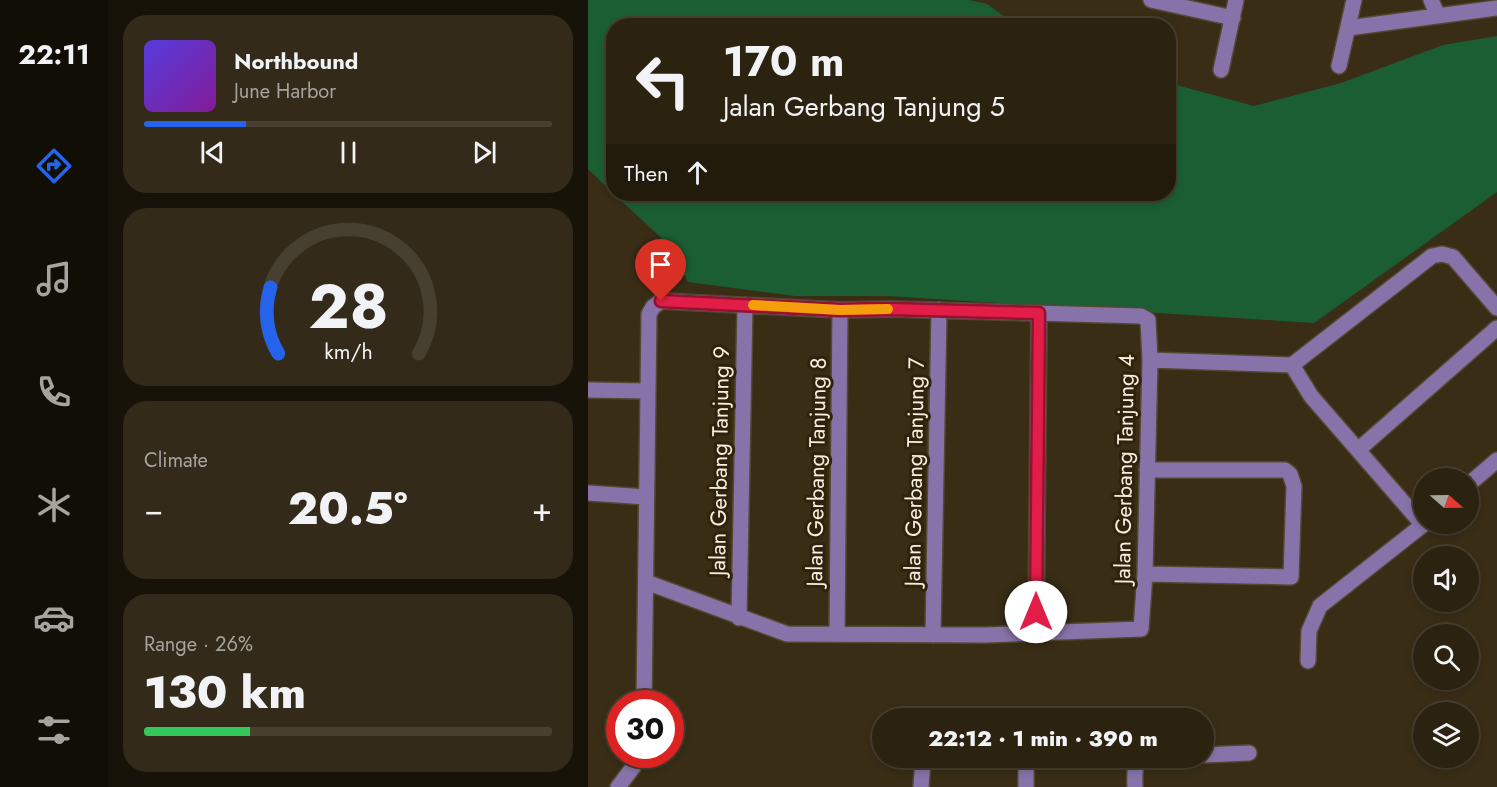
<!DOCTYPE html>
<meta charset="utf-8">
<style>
body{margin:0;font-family:Jost,sans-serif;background:#332a19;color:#f1f3f6;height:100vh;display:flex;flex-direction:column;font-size:22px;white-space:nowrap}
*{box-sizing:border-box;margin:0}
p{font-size:20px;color:#a6a49f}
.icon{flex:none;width:33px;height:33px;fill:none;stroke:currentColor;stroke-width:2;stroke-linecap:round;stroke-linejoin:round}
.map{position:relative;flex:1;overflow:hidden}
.side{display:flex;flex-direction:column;gap:15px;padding:15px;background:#181309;width:480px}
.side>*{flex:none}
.banner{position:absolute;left:18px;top:18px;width:570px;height:183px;border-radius:24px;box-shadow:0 3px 9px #0003,0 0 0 2px #473f30;background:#2b2210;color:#f1f3f6;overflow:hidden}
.needle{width:39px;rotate:110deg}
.fabs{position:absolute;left:825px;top:468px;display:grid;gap:12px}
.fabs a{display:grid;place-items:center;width:66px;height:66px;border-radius:50%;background:#2b2210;box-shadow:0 3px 9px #0003,0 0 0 2px #473f30;font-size:30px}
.speed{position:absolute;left:18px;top:690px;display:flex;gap:12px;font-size:30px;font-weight:700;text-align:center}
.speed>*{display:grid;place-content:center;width:78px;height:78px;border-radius:50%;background:#2b2210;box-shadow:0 3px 9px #0003,0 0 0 2px #473f30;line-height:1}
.speed .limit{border:9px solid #d22;background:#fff;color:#111}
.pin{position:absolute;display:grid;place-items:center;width:51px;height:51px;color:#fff;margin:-62px -26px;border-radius:50% 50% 50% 0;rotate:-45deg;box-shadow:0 0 6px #0007}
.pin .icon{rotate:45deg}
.me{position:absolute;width:66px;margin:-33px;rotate:0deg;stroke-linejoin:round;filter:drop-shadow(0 0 4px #0008)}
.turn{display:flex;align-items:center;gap:21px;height:126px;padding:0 18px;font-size:27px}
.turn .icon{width:78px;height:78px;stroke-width:2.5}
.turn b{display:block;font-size:42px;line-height:51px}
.then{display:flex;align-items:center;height:57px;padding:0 18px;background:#0003;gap:12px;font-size:22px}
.big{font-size:45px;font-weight:800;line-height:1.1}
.side .widget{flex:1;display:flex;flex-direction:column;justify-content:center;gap:9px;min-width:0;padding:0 21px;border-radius:24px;background:#332a19}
.side .dial{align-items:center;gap:0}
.dial svg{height:156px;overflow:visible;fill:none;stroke:#473f30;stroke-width:7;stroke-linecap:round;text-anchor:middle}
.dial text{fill:#f1f3f6;stroke:none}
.song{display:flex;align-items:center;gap:18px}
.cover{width:72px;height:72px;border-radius:9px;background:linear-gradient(135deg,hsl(250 70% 55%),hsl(290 70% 35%))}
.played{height:6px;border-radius:3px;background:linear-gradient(90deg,#2563eb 25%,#473f30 25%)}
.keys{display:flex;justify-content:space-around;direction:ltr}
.heat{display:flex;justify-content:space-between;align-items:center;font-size:33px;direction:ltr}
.charge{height:9px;border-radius:4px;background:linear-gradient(90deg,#34c759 26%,#473f30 0)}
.trip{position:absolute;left:284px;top:708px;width:342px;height:60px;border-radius:30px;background:#2b2210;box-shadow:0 3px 9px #0003,0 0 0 2px #473f30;font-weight:800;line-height:60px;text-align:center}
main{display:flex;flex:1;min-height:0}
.menu{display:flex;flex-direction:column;width:108px;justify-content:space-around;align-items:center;background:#110e06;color:#a6a49f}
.menu .icon{width:42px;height:42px}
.menu .on{color:#2563eb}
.menu b{font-size:27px;color:#f1f3f6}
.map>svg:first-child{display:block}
</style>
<main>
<nav class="menu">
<b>22:11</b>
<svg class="icon on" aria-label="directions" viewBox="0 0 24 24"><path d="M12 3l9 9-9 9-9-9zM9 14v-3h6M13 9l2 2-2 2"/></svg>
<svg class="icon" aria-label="music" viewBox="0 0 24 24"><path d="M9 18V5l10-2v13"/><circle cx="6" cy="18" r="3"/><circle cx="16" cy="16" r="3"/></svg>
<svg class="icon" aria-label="phone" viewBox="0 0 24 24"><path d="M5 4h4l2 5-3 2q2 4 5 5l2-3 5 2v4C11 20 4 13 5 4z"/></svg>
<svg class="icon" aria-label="climate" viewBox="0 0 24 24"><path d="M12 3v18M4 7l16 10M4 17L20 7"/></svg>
<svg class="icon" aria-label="car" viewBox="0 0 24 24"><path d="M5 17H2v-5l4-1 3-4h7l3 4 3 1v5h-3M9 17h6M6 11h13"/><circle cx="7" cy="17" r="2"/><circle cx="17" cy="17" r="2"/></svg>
<svg class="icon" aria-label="filters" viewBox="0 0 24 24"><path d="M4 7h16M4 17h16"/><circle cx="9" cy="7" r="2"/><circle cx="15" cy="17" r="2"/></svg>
</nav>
<section class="side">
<div class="widget">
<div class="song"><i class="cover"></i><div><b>Northbound</b><p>June Harbor</p></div></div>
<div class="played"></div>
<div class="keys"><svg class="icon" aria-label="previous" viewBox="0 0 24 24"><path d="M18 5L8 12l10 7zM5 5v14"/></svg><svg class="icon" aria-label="pause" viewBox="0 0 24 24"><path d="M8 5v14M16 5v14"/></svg><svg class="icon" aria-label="next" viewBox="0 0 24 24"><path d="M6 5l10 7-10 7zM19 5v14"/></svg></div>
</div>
<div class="widget dial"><svg viewBox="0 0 100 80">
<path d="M14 69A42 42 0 1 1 86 69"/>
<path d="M14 69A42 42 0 0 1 10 35" stroke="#2563eb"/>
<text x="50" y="56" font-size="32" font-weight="700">28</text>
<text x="50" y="72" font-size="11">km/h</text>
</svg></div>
<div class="widget"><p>Climate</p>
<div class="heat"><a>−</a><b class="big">20.5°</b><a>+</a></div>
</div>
<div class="widget"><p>Range · 26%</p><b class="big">130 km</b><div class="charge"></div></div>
</section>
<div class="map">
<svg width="909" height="787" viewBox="0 0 909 787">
<rect width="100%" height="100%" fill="#392d16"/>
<path fill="#1c5e33" d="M0 0H381L399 4 428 25 26 26 25 193 0 169Z
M909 36V192L726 323 300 296H207L100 282 80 244 26 194H580L581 83 666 106 753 83 855 45Z"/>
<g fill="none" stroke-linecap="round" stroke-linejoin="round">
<g stroke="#534832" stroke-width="18">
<path id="minor" d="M563 0 645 18
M843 0 850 16
M760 28 909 8
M751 66 766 0
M633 70 648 0
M562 360 704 365
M704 365 844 256 854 254 865 257 909 308
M704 365 723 396 835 525
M0 390 60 391
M770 450 909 328
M880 485 909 460
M0 493 58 497
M557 574 703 577 706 486 702 474 697 470H559
M151 618 157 305
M249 634 252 310
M448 634 451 313
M345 635 351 310
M720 661 721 631 732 606 836 524
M56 704 61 314 65 307 73 301 252 310 302 309 553 316 560 320 562 360 557 574 553 629 398 635 199 634 58 582
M615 755 661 753
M30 787 46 766 50 754
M333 787 335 761
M438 787V766
M547 787C546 760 548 759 575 758"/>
</g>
<use href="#minor" stroke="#8773a9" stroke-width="15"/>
</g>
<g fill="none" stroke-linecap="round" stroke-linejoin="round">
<g stroke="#92132f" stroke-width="15">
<path id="route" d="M73 301 252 310 302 309 451 313 448 612"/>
</g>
<use href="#route" stroke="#e11d48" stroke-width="10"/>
<path stroke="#f59e0b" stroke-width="10" d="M165 305 252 310 300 309"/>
</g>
<g text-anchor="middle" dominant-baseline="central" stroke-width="6" stroke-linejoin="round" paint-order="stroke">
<g font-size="22" fill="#f6eee0" stroke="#2f230c">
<text transform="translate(131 461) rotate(-89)">Jalan Gerbang Tanjung 9</text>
<text transform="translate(536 469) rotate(-89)">Jalan Gerbang Tanjung 4</text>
<text transform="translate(228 472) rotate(-89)">Jalan Gerbang Tanjung 8</text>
<text transform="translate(326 472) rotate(-89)">Jalan Gerbang Tanjung 7</text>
</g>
</g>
</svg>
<div class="fabs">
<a><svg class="needle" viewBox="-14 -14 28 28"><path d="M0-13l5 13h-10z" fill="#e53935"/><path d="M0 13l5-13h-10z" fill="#a6a49f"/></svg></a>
<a><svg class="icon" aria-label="sound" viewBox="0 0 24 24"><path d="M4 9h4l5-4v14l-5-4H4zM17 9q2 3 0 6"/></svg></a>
<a><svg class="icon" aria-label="search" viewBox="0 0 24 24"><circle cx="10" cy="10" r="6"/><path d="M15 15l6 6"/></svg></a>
<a><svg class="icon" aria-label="layers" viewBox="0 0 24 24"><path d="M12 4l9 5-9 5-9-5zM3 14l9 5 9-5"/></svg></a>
</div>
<div class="speed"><div class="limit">30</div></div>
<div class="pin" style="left:73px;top:301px;background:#d93025"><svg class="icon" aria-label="arrive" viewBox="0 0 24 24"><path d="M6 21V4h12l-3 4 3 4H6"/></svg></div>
<svg class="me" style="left:448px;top:612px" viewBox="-20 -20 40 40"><circle r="19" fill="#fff"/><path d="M0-13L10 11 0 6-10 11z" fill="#e11d48"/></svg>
<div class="trip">22:12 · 1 min · 390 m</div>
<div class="banner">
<div class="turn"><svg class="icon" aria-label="left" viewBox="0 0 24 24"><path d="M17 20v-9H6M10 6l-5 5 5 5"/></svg><div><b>170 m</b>Jalan Gerbang Tanjung 5</div></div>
<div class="then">Then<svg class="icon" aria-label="ahead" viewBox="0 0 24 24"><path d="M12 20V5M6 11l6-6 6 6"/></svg></div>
</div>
</div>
</main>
